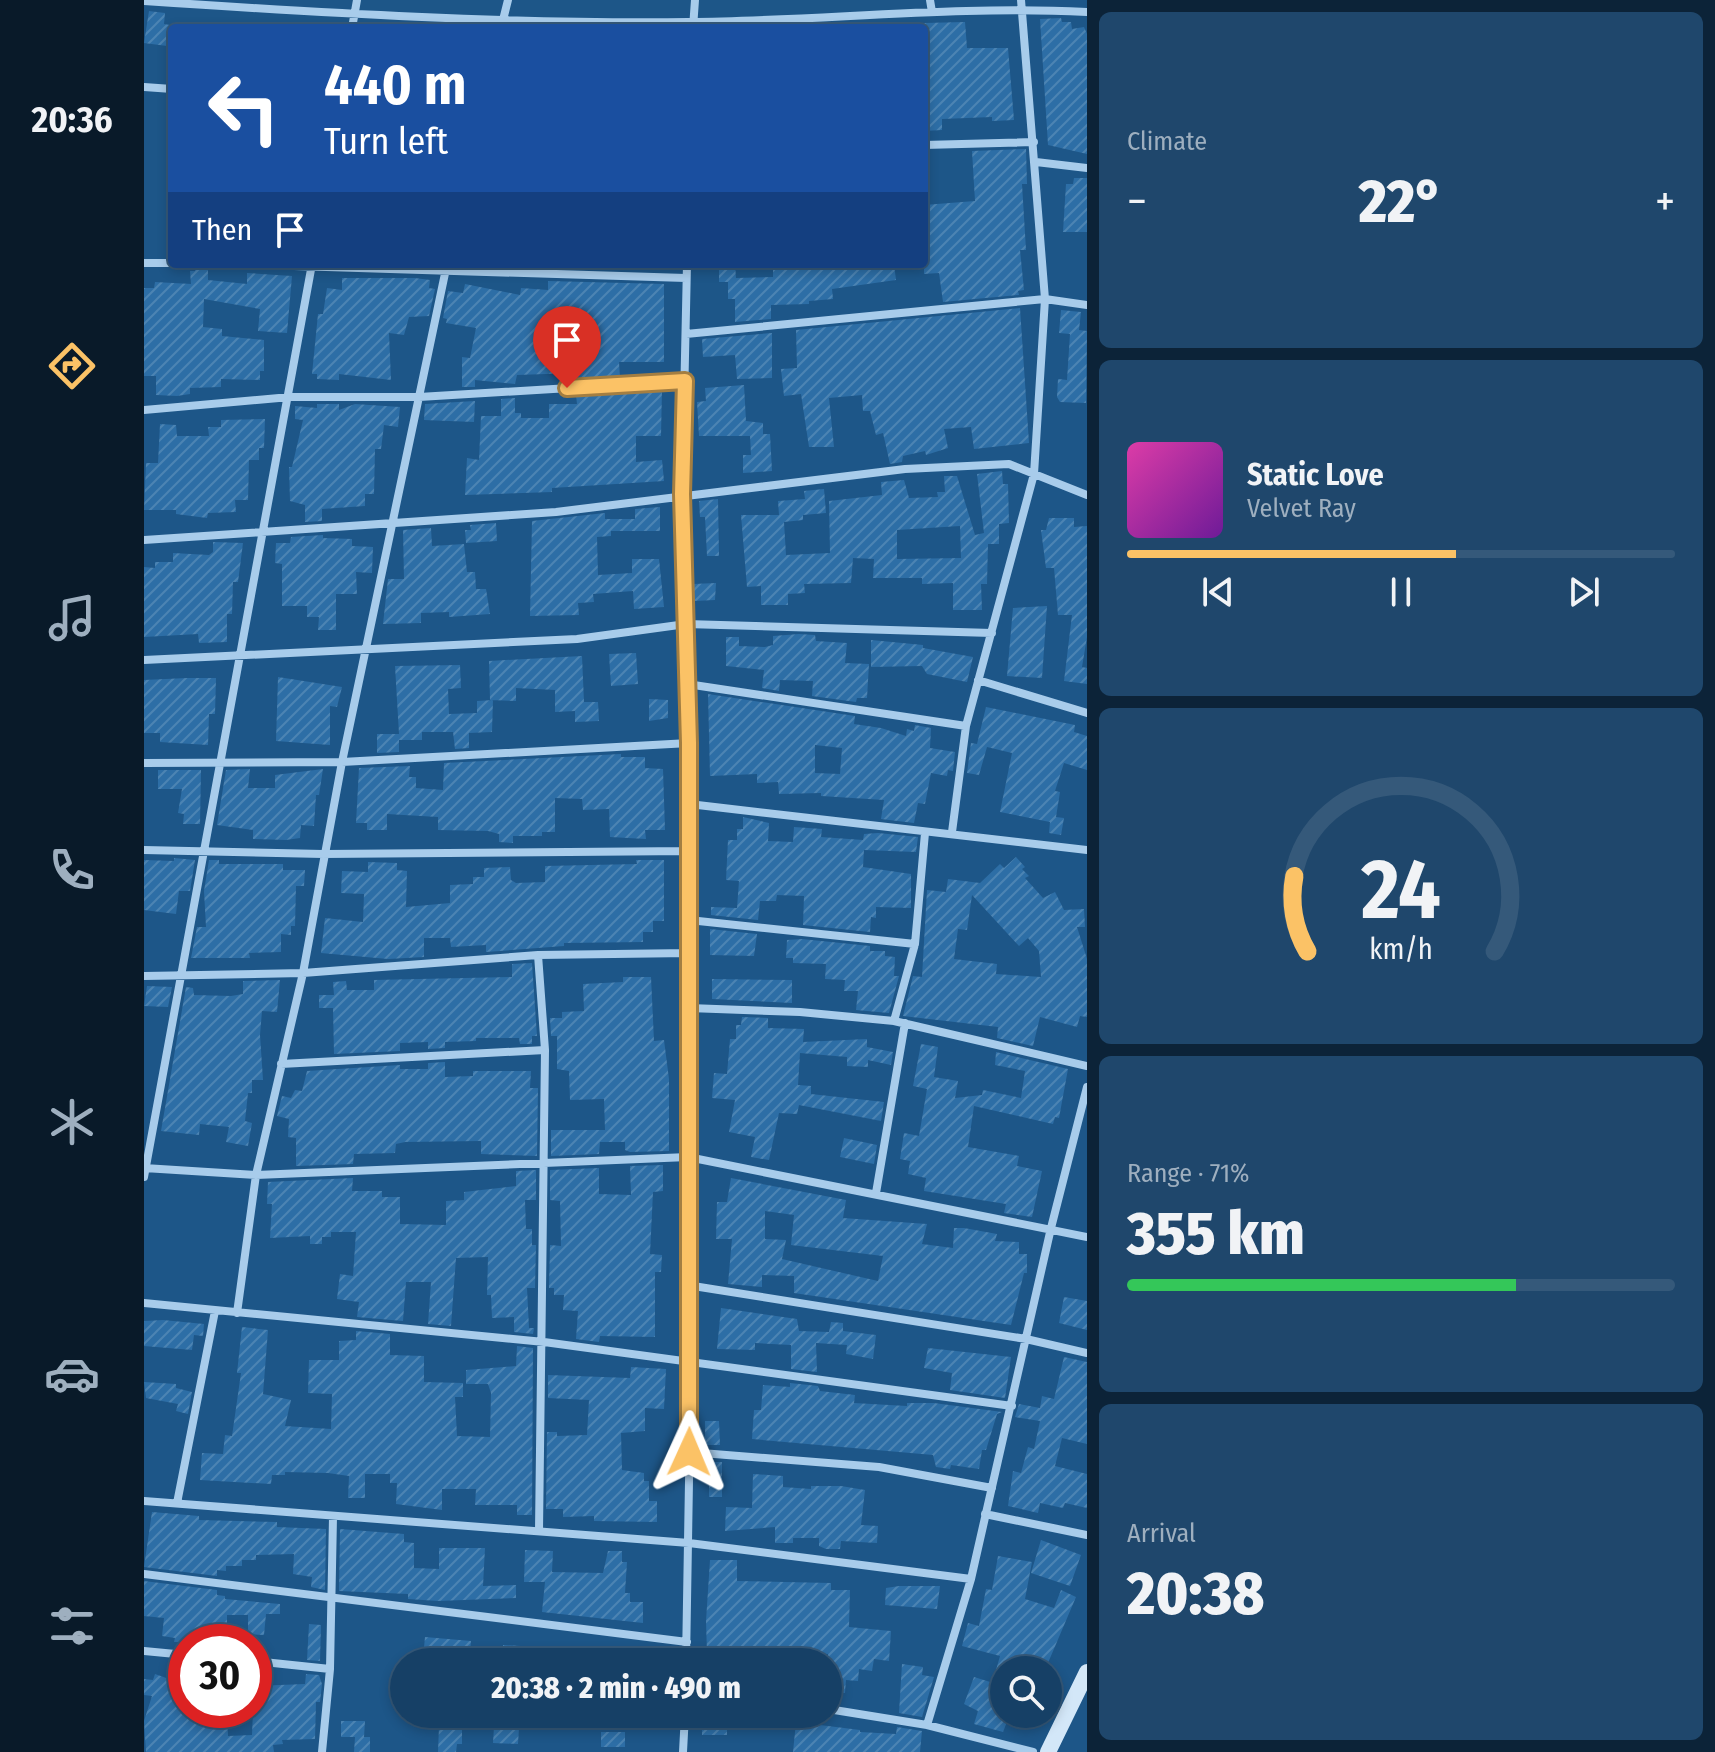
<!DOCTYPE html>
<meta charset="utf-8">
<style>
body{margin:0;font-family:"Fira Sans Condensed",sans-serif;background:#1f476c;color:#f1f3f6;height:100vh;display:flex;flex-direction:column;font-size:30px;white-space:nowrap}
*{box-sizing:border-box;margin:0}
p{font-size:26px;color:#9eafbf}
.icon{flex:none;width:44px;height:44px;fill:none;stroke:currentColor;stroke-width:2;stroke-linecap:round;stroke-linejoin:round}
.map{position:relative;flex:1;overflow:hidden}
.sheet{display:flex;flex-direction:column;gap:12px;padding:12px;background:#0c2338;width:628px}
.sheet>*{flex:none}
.top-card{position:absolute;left:24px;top:24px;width:760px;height:244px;border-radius:8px;box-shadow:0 4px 12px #0003,0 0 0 2px #35597a;background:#1a4fa0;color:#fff;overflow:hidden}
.fabs{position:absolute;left:846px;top:1656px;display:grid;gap:16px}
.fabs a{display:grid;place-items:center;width:72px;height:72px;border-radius:50%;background:#164066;box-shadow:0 4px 12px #0003,0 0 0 2px #35597a;font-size:40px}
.speed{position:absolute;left:24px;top:1624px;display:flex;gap:16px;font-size:40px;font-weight:700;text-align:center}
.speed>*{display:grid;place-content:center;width:104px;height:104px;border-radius:50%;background:#164066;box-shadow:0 4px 12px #0003,0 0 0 2px #35597a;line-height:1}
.speed .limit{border:12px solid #d22;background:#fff;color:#111}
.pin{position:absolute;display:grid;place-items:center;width:68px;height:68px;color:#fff;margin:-82px -34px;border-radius:50% 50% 50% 0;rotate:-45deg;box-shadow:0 0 8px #0007}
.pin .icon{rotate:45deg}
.me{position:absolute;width:88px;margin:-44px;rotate:1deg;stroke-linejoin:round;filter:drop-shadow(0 0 6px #0008)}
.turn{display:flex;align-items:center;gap:28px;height:168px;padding:0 24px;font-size:36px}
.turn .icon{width:104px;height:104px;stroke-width:2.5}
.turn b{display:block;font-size:56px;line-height:68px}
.then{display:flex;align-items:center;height:76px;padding:0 24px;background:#0003;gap:16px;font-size:30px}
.big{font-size:60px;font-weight:800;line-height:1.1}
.sheet .widget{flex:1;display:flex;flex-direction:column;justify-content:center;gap:12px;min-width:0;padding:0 28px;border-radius:12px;background:#1f476c}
.sheet .dial{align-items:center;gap:0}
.dial svg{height:208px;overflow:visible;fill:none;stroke:#35597a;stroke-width:7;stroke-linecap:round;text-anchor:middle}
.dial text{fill:#f1f3f6;stroke:none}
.song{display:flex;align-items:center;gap:24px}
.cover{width:96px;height:96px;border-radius:12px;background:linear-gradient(135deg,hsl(320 70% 55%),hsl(280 70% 35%))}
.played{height:8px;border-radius:4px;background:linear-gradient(90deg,#fbc266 60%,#35597a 60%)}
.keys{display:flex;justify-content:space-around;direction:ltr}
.heat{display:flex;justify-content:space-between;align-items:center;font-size:44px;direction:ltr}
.charge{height:12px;border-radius:6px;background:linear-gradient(90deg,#34c759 71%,#35597a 0)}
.trip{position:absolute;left:246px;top:1648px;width:452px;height:80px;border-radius:40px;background:#164066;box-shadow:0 4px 12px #0003,0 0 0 2px #35597a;font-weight:800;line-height:80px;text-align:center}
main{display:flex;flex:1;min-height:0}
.menu{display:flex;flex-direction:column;width:144px;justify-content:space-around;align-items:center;background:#091a29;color:#9eafbf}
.menu .icon{width:56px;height:56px}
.menu .active{color:#fbc266}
.menu b{font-size:36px;color:#f1f3f6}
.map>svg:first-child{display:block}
</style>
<main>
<nav class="menu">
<b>20:36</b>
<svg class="icon active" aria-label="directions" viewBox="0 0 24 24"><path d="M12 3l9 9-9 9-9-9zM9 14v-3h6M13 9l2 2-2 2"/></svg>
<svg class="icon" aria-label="music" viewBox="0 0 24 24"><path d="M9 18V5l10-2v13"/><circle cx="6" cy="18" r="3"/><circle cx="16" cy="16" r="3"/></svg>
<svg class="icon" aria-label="phone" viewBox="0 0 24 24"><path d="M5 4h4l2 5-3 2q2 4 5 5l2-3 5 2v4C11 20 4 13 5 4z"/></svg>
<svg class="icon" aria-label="climate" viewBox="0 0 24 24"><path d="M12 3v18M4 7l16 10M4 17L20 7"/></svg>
<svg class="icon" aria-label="car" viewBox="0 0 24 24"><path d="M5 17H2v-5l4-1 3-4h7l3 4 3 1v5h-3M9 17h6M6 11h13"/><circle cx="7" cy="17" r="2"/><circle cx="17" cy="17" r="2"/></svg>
<svg class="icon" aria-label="filters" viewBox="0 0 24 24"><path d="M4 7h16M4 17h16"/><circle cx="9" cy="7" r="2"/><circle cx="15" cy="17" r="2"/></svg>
</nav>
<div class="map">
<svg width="943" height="1752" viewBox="0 0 943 1752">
<defs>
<pattern id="building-hatch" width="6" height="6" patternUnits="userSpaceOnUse" patternTransform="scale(2)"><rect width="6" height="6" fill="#2d6ea6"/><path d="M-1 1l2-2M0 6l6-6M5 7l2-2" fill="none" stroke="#4c84b3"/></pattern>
</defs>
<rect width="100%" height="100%" fill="#1d5688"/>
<path fill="url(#building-hatch)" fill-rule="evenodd" d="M5 11 21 13 20 24 26 25 23 46 0 43Z
M917 18 918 22H927L928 29 940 27 943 34V154L904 145 896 19Z
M821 22 823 48H864L870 120 848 121V117L798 119V130L780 131V23Z
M882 149 883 184H878L882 250H876L880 290 874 291 875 295 799 302 795 273 780 274V205L831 201 828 151Z
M930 178H943V232H919L922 184H929Z
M575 264H591L592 278 629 277V264H691V268L750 264 752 280 688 289 689 299 665 301V304L627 305V319L591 322V299H584V282H575Z
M51 265H64V280L103 284V273L148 276 143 333 114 331 116 309 60 299 59 327 78 329V336L120 340V371H116V380L77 379V387L46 388V394L33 396 12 395V376H0V288H10L11 282 47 284 46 271H51Z
M198 278H271L286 280 285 288 291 289 285 316 265 317 260 335 245 333 247 380 195 374V380L173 379V374H168L174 314H179L183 288 198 290Z
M404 281 520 284V362H475L476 378 432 381 431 373 373 375 371 384 331 380V387H318V357L326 358 332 328 302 323 303 319 299 318 304 291 319 293 321 284 376 295 377 288 404 290Z
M876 308 885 443 830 449 827 427 800 429 804 448 782 455 781 451 759 456 758 462 746 464 739 433 732 435 726 411H719L718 395 685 398 690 447H665L657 394 640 396 637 369 653 368 652 330Z
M917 310 937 312 935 330 943 331 942 403 916 402 913 397 914 379 923 380 926 334 915 333Z
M628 333V378L593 379 591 355 559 357 558 339Z
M600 385 602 421 619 423V434H626L628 471 599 473V455H607L606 436H555L553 402 562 401 561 388Z
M518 389 517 436H492V462L518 460 520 481 408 488V492L321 495 323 458 335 460 337 416H357V399L371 398V413H377V418H405V404H433L432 395Z
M331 401 330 422 280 420 281 404Z
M173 404H195V410L211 404 256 407 254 427 240 425 237 449H231L230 494H221V506L178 509V521L161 522V505L146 501 145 467H148L159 420 151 419V406L173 408Z
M121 419 120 448H115V460H105L104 500H91L92 512 64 513 63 518 32 514V510H0L2 463H14L16 424 32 425 33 436H65L64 427H77V420Z
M858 471 859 484H864L865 523 855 524V544H844L843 584H837L838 610H809V583L778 584V578H729L730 559 709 558 707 583 660 584 661 593 644 594V605H617V586L603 587 597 515H635L634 501 661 499 660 491 680 489 682 513 659 515V520L640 522 642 555 686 553 685 501 738 495 737 482 760 480 765 498 794 497 793 492H801L800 476H813L831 535 840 533 833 474ZM816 526 817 558 753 559V530Z
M574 499 575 556H563L561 517H556L555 501Z
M516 507V531H467V536L453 537 454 575 488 573V559H515L520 607 490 609 489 591 449 594 450 602 434 603 435 615 386 616 388 521 461 513V519H491V509Z
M905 518H930V527L943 526V637L938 667 943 668V684L920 681 928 615H914L910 568H902L897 530H902Z
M352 523 353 541 322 543 321 530H327L326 525Z
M287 528 288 546 320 544 323 572H331L332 589H342L346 614 305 617V612L277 613V623L239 624 244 579H260L259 530Z
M179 535V538L208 539V546L229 547 228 573 212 572 213 594H192V630H174L175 617H163V606H138V564L131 563 132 543H146L147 537Z
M69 542 99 543 94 582H89L88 614H83V642L55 643 54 634 0 637V567L11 568V562H29V553L65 555 69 552Z
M572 583 571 600 550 601 549 584Z
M903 606 898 678 863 676 869 608Z
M655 634 671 635 672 641 703 643 701 663 725 664 723 698H713L712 702 668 696 669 681 636 680 635 691 618 688 620 670 582 666V637H595V646L621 647 629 645V636Z
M727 640 779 645V648L829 657 823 682 783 674 778 666 727 667Z
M492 653 494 684 467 686 465 654Z
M438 656 440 702H454L455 721 431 722V711L411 712V690L372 688V701L346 700 345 661Z
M316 665 317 688 304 689 305 714 333 713V701L349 700 348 732 325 733V748L311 749 309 732H278V740H255V752L233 753V734H255L251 666Z
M134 677 198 687 193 707 186 706V745L132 741Z
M43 678H72L71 714H65L64 745 16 742V733H0V680Z
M564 694 711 716 710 724 737 728 762 736 763 729 770 731 771 725 787 728 786 748 811 752 809 771 804 770 803 776 787 773 781 804 774 803 770 823 737 819 740 800 677 796V793L635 794 634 782 613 783V774L566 776ZM671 745 698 748 696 774 671 773Z
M505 699 524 700V718L505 721Z
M842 707 931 725 930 732 943 736V770L920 763 911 791 916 792 912 817 920 818 917 835 905 833 906 822 856 812 868 753 843 747 835 775 823 773 827 743 833 744Z
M477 754V757H501V768L519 769 521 830H501L502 839 466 837 465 809 439 810 438 799 411 798V832H398V836H369V843L355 842V834L344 831 294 830V817L243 814V830H223V823H212L215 768 266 766 265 777H272V788L299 790 300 763Z
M106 769 104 788H131V775L179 769 175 795H172L170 826 157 825 156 838 142 840 109 839V830L73 825 82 770Z
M14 770H57L56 824H39L40 814 34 813 38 789H14Z
M599 817 625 823 624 841 649 842 650 827 678 829 677 837 719 840 720 834 734 833 774 837 772 852 720 850 719 867 767 874V908L732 907V918L727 917 726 932 659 925 660 896 633 895 632 901H616L614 920 567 915V907L593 908 595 881 582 880 584 840H593V829H599Z
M872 857 881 867 878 869 885 876 881 878 899 898 911 892 920 910 940 909 941 927H933L943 959V1017L936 1016 933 1027 896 1017 889 1046 853 1038 854 1027 759 1016 769 976 778 977 783 890 802 892 804 879 836 883 856 864 860 868ZM828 895 875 946 884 938 895 951 897 977 852 974 853 964 810 959 814 929 823 930Z
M30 858 51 860 46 891H35L32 914 0 910V860L30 861Z
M65 860H75V864H139V870H161L160 886H152L151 926H147V935L137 934V952L105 953 106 958H47L53 927H62L60 891Z
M492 860H520V921H509V932H499V942L420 943V946L342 952V945L307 947 306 938H280V957L244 959 177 953 181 918 219 922 220 894 197 893 198 871 224 872V862L253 863V870L263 871 262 907 306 903V885L329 884V877H340V868L366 867 367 880 372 883 401 882V866L493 864Z
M566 929 613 934 610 956 566 955Z
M658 939 726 946V951H741V956L751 957 750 976H755L745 1013 712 1010 714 991H700L701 980 681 979 682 964 649 963V958H642L643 940Z
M388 963 393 1036H388V1044H376L375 1038H332V1041L301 1042V1048L284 1049V1042L256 1043V1051L190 1054 189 1008H175V995H190L189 982 202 981 203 990H230V980L368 977V964Z
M479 977H507L510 1041 520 1040 525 1079V1151L486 1152 481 1150V1142H456L455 1154 407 1156V1130H461L460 1099 426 1100 425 1071 413 1069V1036H407L406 1018H418V1012L440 1011 439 984 479 982Z
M568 979 648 980V1003L568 999Z
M136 980 133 1012 118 1011 116 1035 119 1080H108V1093H104L101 1121 108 1123 104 1146 82 1142 85 1127 56 1124 55 1135 17 1131 42 987 49 988 50 995 87 996 99 994V981Z
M3 986 28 987 24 1007 0 1006Z
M598 1017 624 1018V1028L660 1029 659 1042 723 1039V1047L749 1052 747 1065 724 1060V1067L703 1066V1057L656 1053 654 1085 667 1086V1094L740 1102 737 1121 655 1105 653 1114 635 1113 625 1160 607 1157 611 1137 585 1132 591 1100 568 1098 570 1073 583 1074 586 1039H592V1025H597Z
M777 1044 794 1047 790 1077 814 1081 811 1098 838 1095 839 1090 877 1098 881 1071 851 1065 852 1052 924 1069 915 1118 911 1117 909 1124 830 1106 824 1147 875 1156 873 1166 898 1171 888 1217 860 1213 862 1204 780 1191 782 1178 764 1174 766 1161 756 1159 760 1133 775 1136 783 1089 769 1086Z
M301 1062V1077L329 1076V1071H387L386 1088H394L393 1156 337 1154V1141L261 1142 252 1144 251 1153 210 1154 209 1164 152 1166V1138L144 1137 145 1119 133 1116 138 1096 147 1098 151 1090 158 1091 163 1071 256 1065V1069H284V1063Z
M700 1138 733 1145 730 1164 696 1157Z
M519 1165V1191L509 1192 506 1254 518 1255 517 1272H511V1337L456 1336 455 1342 432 1339 434 1311 419 1310 420 1295H410V1288H405L406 1245 417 1246 416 1201 406 1200V1170L455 1168V1194L487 1195 486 1166Z
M392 1170V1200H381L382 1229H388V1245H392L391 1288H383L385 1328H390L389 1334 370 1332V1317L348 1318 347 1295H343L344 1257 312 1258 307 1326 284 1324 287 1282H262L259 1321 213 1317 215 1302 193 1299 196 1274 209 1276 212 1232H187V1237H178V1244H166V1236L126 1238 128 1204H123L124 1182 209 1178 208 1191H238V1197H256V1224L302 1225V1201L320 1200V1192L372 1186V1171Z
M587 1178 702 1200 699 1218 783 1224 778 1244 809 1248 810 1228H820L853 1234 851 1241 875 1242V1254H883V1273H880L867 1325 650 1293V1276L618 1275V1287L584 1284 588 1239H572L573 1202H583ZM621 1211 650 1215 647 1245 739 1256 734 1281 638 1259 642 1240 621 1239Z
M920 1297 943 1301V1330L915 1323Z
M577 1308 653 1319 655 1331 685 1332 687 1322 699 1323V1331L732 1335 729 1359 702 1354 703 1345 672 1343 673 1372 647 1369V1345L611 1343V1350L573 1349Z
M19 1320 60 1324 59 1336 50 1335 48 1350 0 1346V1321Z
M98 1327 124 1330 119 1394 147 1400 141 1426 187 1429 188 1394 164 1393 165 1360H195V1341L212 1340V1331L246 1334V1355L280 1356V1382L319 1383V1397H311L313 1436 346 1437 347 1393 344 1384H322V1370L372 1366 373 1346 389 1348 388 1515H373V1505H331L332 1489H298V1510L252 1504 253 1483H246V1474H221V1498H204L205 1476 184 1473 141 1472V1475H128L127 1484 56 1480 58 1453 79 1454 81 1435 88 1436 97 1373H93Z
M784 1348 867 1357 861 1398 806 1390 808 1373 780 1368Z
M920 1357 943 1362V1444L918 1438 911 1466 943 1474V1508L921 1503 919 1508 896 1503 894 1513 864 1506 869 1471 877 1473 884 1447 890 1449 896 1421 871 1417 875 1404 896 1408 898 1396 910 1399Z
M487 1367 522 1369 520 1409 501 1408V1431L477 1433 478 1470 500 1473V1481H505V1501H513V1522L450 1521V1516L419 1517V1509H402L403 1432H413V1436L443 1435 445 1400 404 1398V1375L486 1378Z
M0 1382 32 1384V1388L48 1392 44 1414 32 1411 34 1404 2 1398Z
M646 1383 674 1386 676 1391 711 1395 710 1403 763 1406V1403H790L858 1412 853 1414 842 1450H838L835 1469 807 1465 806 1469 792 1467 789 1455 608 1439 610 1410H617L619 1385 646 1387Z
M561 1421H575L576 1445H561Z
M565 1462H578V1497H565Z
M609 1474 639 1476V1487L667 1489V1486H697L721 1490 717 1525 734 1526 733 1543 697 1541 696 1549H682L675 1546V1538H649V1543H631V1527L581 1531 582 1507 608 1508Z
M8 1512 55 1516V1520L133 1522V1527L182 1529 181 1590 167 1587 168 1577 149 1574 150 1554 112 1555V1560H98V1566H82V1571L73 1570V1576L0 1567Z
M196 1529 260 1534V1542L270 1543V1568L295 1569V1548H341L339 1586 372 1585V1598L294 1601 264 1599V1594L195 1591Z
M897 1540 937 1555 926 1586 887 1573Z
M381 1550 409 1551 408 1572 459 1573 464 1551H478V1562H483L481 1593H486V1602H499V1623L398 1612 401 1582H380Z
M854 1556 888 1562 881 1599 910 1608 917 1590 932 1597 901 1670H852L856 1656 818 1646 824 1623 835 1626 842 1589 848 1590Z
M566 1560H593V1581L687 1583V1590H706L705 1627 747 1631 745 1661 730 1659 728 1671 715 1669 714 1681 702 1680 701 1693 684 1692V1654L644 1651 643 1662H570V1654H563L562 1621Z
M0 1581 73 1590V1595L81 1596V1599L136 1604V1614H122L120 1635 104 1634V1615H83V1642H30L31 1638 18 1636 20 1618 0 1616Z
M755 1586H796L793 1609 741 1605 742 1588Z
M165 1624 177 1625 176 1661 163 1660Z
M281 1637 327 1641 325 1662 279 1658Z
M359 1645 411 1648 410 1662H358Z
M758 1664 779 1667 778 1675 790 1677 778 1717 755 1713Z
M11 1674 42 1685V1710H83L84 1736 108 1735 110 1686 161 1684 162 1674 175 1675 178 1684 176 1702H172L171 1739 138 1740 139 1744 129 1745 130 1752H2L0 1721 8 1696 0 1695V1679L9 1680Z
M830 1677 856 1685 852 1698 860 1701V1714H866L859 1732 830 1724 834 1711 820 1704Z
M558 1714H576L575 1721H583V1735H558Z
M197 1721H221L220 1737H226V1752H210L211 1737H197Z
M652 1722 716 1730V1732L752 1734 753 1727 778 1731 776 1752H649Z
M295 1726 318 1727V1744H313L312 1752H294Z
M350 1727 375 1728 374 1744 349 1743Z
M457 1732H481V1747H457Z"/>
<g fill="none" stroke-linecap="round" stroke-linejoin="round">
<path stroke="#a8cceb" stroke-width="8" d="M786 0 788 12
M0 1C181 13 363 24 544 22 677 21 810 5 943 12
M208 28 213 0
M357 28 364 0
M549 28 551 0
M0 87 28 89
M780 145 890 142
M892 162 943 168
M0 263H28
M83 264 542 278
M542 334 901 299 943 305
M0 410 146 397H275L541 381
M0 540 412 512 761 469 865 464 943 495
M0 660 433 639 542 624 848 633
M834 680 943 713
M543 684 822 726
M0 763 198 762 545 743
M545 804 943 850
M808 832 822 726 890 474 901 299 877 0
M0 850 179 854 545 851
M545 920 771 944
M394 955 401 1050 395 1531
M0 976 159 973 394 955 545 953
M545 1008 656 1012 750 1021 943 1066
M750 1021 771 944 781 833
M137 1064 401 1050
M0 1168 112 1175 544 1157 943 1237
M0 1177 168 264
M732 1193 761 1023
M543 1285 882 1339 943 1353
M0 1303 400 1342 868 1406
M93 1313 112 1175 159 973 198 762 303 264
M545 1452 735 1467 848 1488
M0 1501 545 1543 827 1579
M33 1503 71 1311
M841 1514 943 1535
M0 1574 543 1642
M0 1651 42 1655
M110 1661 186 1669
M542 1662 547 1361 543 1285 545 804 538 494 543 264
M684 1709 783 1725 889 1752
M783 1725 827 1579 907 1228 943 1087
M178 1752 186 1669 189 1517
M539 1752 541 1714"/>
<path stroke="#d3e7f8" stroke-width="16" d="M904 1752 943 1672"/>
</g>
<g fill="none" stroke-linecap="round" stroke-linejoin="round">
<g stroke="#a37e42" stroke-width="20">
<path id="route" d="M423 388 541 381 538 494 545 743V1452"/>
</g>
<use href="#route" stroke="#fbc266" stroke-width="14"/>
</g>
</svg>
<div class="fabs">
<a><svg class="icon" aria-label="search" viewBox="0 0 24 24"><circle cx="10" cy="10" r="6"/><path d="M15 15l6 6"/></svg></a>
</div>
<div class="speed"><div class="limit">30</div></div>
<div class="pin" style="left:423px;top:388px;background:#d93025"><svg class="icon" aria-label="arrive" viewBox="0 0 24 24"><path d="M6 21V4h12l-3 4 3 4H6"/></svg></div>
<svg class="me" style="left:545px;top:1452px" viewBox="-20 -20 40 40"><path d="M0-17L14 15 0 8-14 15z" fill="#fbc266" stroke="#fff" stroke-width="4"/></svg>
<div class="trip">20:38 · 2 min · 490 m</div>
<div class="top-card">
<div class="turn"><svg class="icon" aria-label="left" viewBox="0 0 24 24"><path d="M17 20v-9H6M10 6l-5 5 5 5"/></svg><div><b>440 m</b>Turn left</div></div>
<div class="then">Then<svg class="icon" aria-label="arrive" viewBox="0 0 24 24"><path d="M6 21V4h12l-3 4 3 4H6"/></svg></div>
</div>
</div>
<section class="sheet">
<div class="widget"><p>Climate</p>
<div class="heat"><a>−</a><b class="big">22°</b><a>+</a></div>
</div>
<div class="widget">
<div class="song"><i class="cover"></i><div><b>Static Love</b><p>Velvet Ray</p></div></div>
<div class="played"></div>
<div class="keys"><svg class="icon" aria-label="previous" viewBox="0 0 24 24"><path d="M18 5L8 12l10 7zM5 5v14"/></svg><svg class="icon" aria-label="pause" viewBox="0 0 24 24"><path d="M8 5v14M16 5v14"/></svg><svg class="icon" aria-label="next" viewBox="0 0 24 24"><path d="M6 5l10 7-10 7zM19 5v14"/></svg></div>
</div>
<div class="widget dial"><svg viewBox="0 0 100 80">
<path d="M14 69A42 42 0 1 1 86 69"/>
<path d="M14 69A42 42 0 0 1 9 40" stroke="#fbc266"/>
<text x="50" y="56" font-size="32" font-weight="700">24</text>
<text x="50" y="72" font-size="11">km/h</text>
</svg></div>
<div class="widget"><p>Range · 71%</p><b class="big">355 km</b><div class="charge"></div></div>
<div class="widget"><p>Arrival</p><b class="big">20:38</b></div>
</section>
</main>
